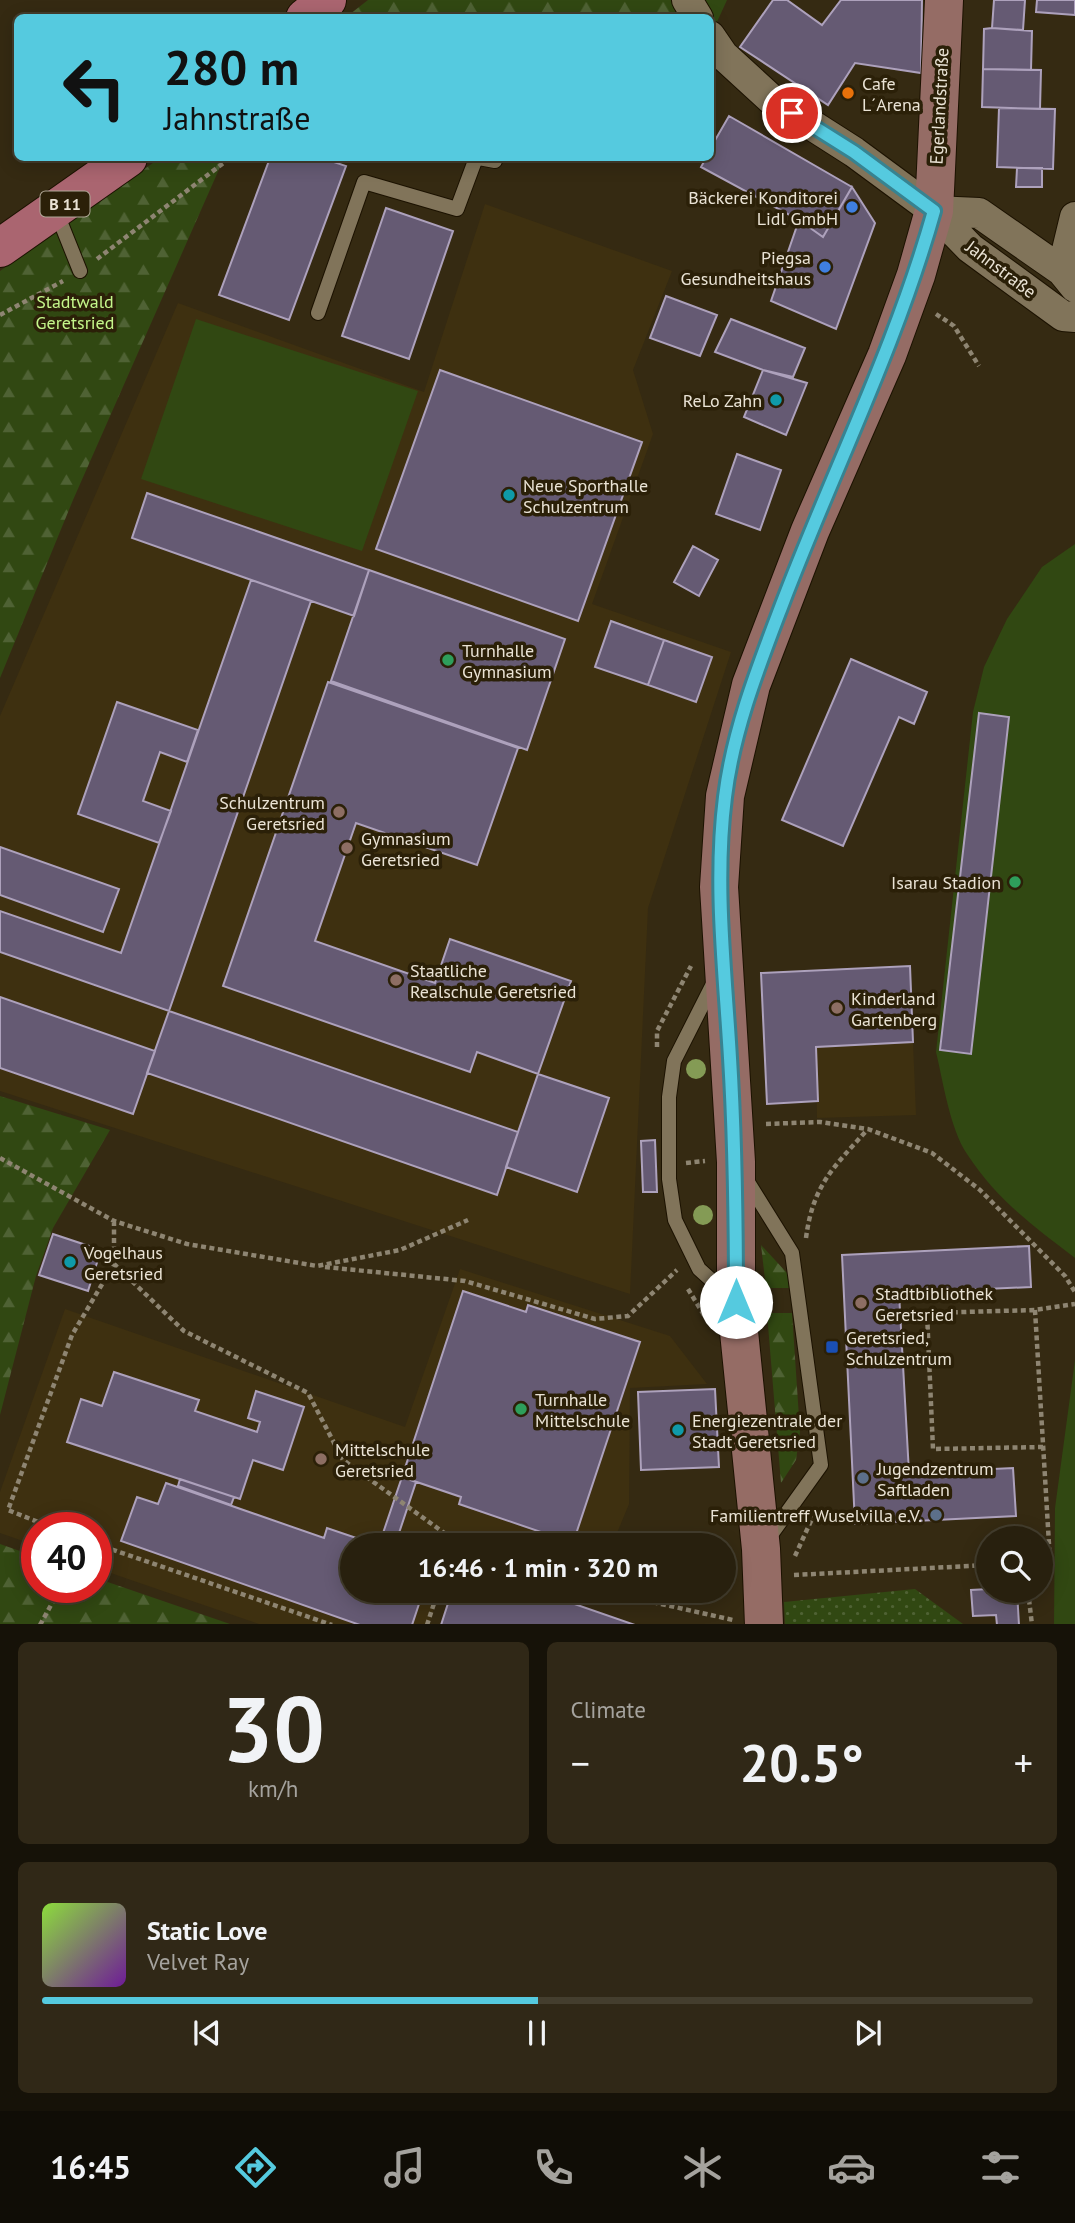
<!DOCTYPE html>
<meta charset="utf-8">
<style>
body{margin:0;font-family:"PT Sans",sans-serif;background:#302817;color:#f1f3f6;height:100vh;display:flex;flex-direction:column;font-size:26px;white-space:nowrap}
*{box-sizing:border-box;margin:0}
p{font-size:23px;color:#a5a39e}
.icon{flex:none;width:38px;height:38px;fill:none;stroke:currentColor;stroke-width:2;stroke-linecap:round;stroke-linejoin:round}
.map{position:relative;height:1624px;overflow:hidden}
.details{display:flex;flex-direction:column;gap:18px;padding:18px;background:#161208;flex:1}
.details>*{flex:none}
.guide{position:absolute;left:14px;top:14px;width:700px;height:147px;border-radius:10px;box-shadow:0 4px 18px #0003,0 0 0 2px #443e2e;background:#55cadf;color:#111;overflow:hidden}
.buttons{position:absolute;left:976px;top:1526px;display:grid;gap:14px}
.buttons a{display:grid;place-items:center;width:77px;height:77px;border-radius:50%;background:#28200e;box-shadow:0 4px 18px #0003,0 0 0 2px #443e2e;font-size:35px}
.speed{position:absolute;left:21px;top:1512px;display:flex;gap:14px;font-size:35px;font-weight:700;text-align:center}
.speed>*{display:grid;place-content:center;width:91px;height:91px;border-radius:50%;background:#28200e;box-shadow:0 4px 18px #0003,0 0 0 2px #443e2e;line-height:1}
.speed .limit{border:10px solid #d22;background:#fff;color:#111}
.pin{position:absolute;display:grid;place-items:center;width:60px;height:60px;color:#fff;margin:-30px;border:4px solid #fff;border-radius:50%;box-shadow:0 2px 7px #0007}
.me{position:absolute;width:77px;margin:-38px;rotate:0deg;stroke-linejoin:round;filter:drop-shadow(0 0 5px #0008)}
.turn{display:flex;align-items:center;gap:24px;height:147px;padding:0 35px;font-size:32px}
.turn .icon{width:91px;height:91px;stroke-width:2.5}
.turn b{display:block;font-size:49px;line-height:60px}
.big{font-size:52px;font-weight:700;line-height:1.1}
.details .card{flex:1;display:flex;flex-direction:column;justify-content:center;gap:10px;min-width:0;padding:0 24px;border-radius:10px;background:#302817}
.details .dial{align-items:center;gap:0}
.dial b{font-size:91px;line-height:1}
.song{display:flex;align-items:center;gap:21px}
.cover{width:84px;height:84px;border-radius:10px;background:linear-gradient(135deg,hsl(90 70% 55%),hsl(280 70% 35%))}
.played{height:7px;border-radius:4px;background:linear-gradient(90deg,#55cadf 50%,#443e2e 50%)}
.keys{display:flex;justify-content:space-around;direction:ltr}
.heat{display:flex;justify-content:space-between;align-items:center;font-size:38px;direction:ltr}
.details .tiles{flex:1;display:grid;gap:18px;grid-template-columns:1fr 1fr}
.card:last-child{grid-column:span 2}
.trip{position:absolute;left:340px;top:1533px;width:396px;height:70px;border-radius:35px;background:#28200e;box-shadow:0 4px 18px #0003,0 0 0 2px #443e2e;font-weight:700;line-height:70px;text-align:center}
.tabs{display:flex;height:112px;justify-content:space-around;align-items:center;background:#100d06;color:#a5a39e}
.tabs .icon{width:49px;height:49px}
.tabs .active{color:#55cadf}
.tabs b{font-size:32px;color:#f1f3f6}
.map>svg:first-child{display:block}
</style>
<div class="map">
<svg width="1075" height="1625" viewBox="0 0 1075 1625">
<defs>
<pattern id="forest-firs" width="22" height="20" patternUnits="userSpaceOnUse" patternTransform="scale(1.75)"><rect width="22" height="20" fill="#314812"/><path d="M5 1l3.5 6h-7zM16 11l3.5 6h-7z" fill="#4f6234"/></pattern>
<pattern id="park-dots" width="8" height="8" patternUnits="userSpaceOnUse" patternTransform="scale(1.75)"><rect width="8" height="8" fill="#314812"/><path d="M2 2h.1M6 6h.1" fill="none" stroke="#4f6234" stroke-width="1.8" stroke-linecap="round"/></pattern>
</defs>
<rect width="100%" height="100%" fill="#352a12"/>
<path fill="#3e3010" d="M485 204 672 271 633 370 653 434 592 604 731 652 648 908 630 1294 0 1091V716L178 303 424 392Z
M913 1042 916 1115 817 1118 816 1047Z
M460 1269 670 1336 707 1384 630 1388 629 1504 612 1545H470L455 1540 453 1545H352V1591H439L429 1624H259L96 1568V1528H37V1546L0 1533V1492L65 1309 405 1427Z"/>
<path fill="url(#forest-firs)" d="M368 0H727L711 35 710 18H345Z
M160 158H224L73 500 0 678V271Z
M0 1096 110 1130 53 1228 36 1276 0 1415Z
M761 1245 788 1274 792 1288H766Z
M767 1313H792L800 1432 796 1460 781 1483Z
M0 1544 37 1557V1587H96V1578L230 1624H0Z"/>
<path fill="url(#park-dots)" d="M915 1589 963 1624H785L784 1602Z"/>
<path fill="#314812" d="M196 319 418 391 362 551 141 479Z
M1075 544V1258C1033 1226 997 1200 967 1154 950 1129 943 1081 936 1052L973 712 984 667 1007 619 1042 567Z
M1075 1360V1624H1054L1055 1508Z"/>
<path fill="#655a73" stroke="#ada1bc" stroke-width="2" d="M773 0H787L822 25 841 0H922L921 73 855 63 828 105 740 47Z
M994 0H1025L1023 30 992 28Z
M1037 0H1075V15L1036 12Z
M992 28 1032 31 1031 70 983 69 984 29Z
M983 69 1041 70 1040 109 982 107Z
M999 108 1055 109 1053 169 997 167Z
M729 116 852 187 823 237 799 220 701 167 706 158H710V149Z
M270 158H322L346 166 289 320 219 295Z
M1017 168H1042V187H1016Z
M852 187 875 223 836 329 771 301 799 220 823 237Z
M386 208 453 231 409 359 342 336Z
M666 296 717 315 700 356 650 338Z
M731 319 805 348 793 377 763 370 715 352Z
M440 370 642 442 578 621 376 549Z
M763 370 807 383 786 435 744 417Z
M737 454 781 470 760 530 716 514Z
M147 493 369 570 354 616 132 538Z
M693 546 718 560 699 596 674 582Z
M369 570 565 639 527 750 331 681Z
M251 580 311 601 169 1011 0 952V911L121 953Z
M611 621 664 640 648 685 595 667Z
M664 640 712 657 696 702 648 685Z
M851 659 927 692 914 724 899 717 843 846 782 820Z
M328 682 518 748 477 865 356 823 315 941 435 983 450 939 571 981 538 1074 477 1052 470 1072 223 986Z
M117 702 198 730 187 762 160 752 143 801 171 811 159 843 78 814Z
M979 713 1009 717 971 1054 940 1050Z
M0 847 119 889 103 932 0 895Z
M910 966 913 1042 816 1047 818 1101 767 1104 761 973Z
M0 997 155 1051 133 1114 0 1068Z
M169 1011 518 1132 497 1195 147 1073Z
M538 1074 609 1098 577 1192 506 1167Z
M655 1140 657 1192H643L641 1141Z
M53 1234 101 1250 88 1291 39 1275Z
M1029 1246 1031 1287 899 1293 909 1473 1013 1468 1016 1516 855 1524 842 1255Z
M463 1291 526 1312 528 1305 640 1342 573 1543 459 1504 461 1497 402 1477Z
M114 1372 199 1400 195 1411 257 1432 260 1422 248 1418 256 1391 304 1407 283 1470 253 1460 240 1499 67 1442 81 1399 102 1406Z
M715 1389 719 1467 641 1470 638 1392Z
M402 1477 416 1482 395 1545H379Z
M180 1479 234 1497 231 1505 178 1486Z
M166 1483 324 1538 327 1528 377 1545H352V1591H410L422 1595 412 1625H360L121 1541 137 1497 158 1504Z
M989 1589 1017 1591 1019 1625H997L996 1615 973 1616 971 1590Z
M452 1591H537L635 1625H441Z"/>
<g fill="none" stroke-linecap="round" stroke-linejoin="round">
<g stroke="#1c1200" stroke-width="16">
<path id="lane" d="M479 158 495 161
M56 211 80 271
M318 313 364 182 457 209 476 158
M714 982 674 1061 669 1097V1179L675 1220 699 1269 729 1296
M746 1179 792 1253 821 1465 768 1539"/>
</g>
<g stroke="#1c1200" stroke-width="32">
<path id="street" d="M687 0 698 18
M710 36 723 55 771 99 854 152 934 211 970 248 1063 316 1075 317
M934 211 979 213 1062 271 1075 287
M1062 271 1075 217"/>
</g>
<g stroke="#1c1200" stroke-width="40">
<path id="secondary" d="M764 1625 761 1549 736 1302V1162L719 887 725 796 751 685 810 531 887 355 916 275 934 211 944 0"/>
</g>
<g stroke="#1c1200" stroke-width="40">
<path id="primary" d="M305 18 327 0
M0 248 128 158"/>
</g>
<path stroke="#8e8572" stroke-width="4.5" stroke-dasharray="5 3.5" stroke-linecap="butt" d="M651 18 655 13
M97 259 230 158
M936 314 954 326 979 366
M0 315 63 281
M657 1047V1031L691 966
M766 1124 820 1122 868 1129 932 1153 980 1190 1065 1276 1075 1292
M0 1158 114 1221 187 1244 317 1266 400 1250 468 1220
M686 1163 705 1161
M114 1221V1264L184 1331 308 1393 343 1460 454 1540 470 1545
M806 1238C813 1185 833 1168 867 1130
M325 1267 465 1281 595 1319 628 1316 677 1270
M688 1289 704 1315
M1035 1310 1050 1561 1041 1562
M1043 1447 933 1449 927 1313 1035 1310 1075 1304
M53 1528 8 1510 72 1335 114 1264
M96 1544 332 1625
M795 1556 816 1510
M794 1575 989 1565
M603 1591 733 1620
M1028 1591 1032 1625
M40 1625 61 1587
M427 1625 438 1591"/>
<use href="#lane" stroke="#81745a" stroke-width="14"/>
<use href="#street" stroke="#81745a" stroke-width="30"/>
<use href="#secondary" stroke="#956c65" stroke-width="38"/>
<use href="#primary" stroke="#aa6570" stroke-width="38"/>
</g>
<g fill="#849b55">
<circle cx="696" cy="1069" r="10"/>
<circle cx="703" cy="1215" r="10"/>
</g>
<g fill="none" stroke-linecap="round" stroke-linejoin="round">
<g stroke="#378391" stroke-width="18">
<path id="route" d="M736 1302C736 1220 735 1139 730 1058 725 971 714 884 725 797 733 730 759 665 783 602 833 471 896 346 934 211L854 152 792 113"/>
</g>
<use href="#route" stroke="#55cadf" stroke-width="12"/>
</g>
<circle fill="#e8710a" stroke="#2b2008" stroke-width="2.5" cx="848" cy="93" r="7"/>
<g fill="#3f7fe0" stroke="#2b2008" stroke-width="2.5">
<circle cx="852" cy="207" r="7"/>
<circle cx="825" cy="267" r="7"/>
</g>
<g fill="#0f9aa8" stroke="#2b2008" stroke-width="2.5">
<circle cx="776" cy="400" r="7"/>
<circle cx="509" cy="495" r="7"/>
<circle cx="70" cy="1262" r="7"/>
<circle cx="678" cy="1430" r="7"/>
</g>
<g fill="#2e9e5b" stroke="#2b2008" stroke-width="2.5">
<circle cx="448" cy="660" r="7"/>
<circle cx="1015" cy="882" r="7"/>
<circle cx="521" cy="1409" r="7"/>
</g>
<g fill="#8d6e63" stroke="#2b2008" stroke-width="2.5">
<circle cx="339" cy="812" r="7"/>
<circle cx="347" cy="848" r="7"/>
<circle cx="396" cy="980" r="7"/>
<circle cx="837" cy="1008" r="7"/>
<circle cx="861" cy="1303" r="7"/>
<circle cx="321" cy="1459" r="7"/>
</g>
<rect fill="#1a4fb4" stroke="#2b2008" stroke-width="2.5" x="825" y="1340" width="14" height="14" rx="3.5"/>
<g fill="#5c6f8a" stroke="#2b2008" stroke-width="2.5">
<circle cx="863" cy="1478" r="7"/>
<circle cx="936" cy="1515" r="7"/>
</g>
<g text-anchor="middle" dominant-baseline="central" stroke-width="7" stroke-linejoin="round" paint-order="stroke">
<rect fill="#2b2008" stroke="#b1a898" stroke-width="2" x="40.5" y="191.5" width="49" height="25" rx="5"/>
<g font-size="16" font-weight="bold" fill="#eae3d5">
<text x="65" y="204">B 11</text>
</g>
<g font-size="18" fill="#eae3d5" stroke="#2b2008" text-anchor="start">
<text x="862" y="83">Cafe<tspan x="862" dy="21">L´Arena</tspan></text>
<text x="838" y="197" text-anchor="end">Bäckerei Konditorei<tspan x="838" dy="21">Lidl GmbH</tspan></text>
<text x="811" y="257" text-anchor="end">Piegsa<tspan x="811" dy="21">Gesundheitshaus</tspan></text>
<text x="762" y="400" text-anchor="end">ReLo Zahn</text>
<text x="523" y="485">Neue Sporthalle<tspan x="523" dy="21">Schulzentrum</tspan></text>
<text x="462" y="650">Turnhalle<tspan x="462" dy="21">Gymnasium</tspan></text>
<text x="325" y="802" text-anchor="end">Schulzentrum<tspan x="325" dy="21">Geretsried</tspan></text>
<text x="361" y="838">Gymnasium<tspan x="361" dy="21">Geretsried</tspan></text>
<text x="1001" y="882" text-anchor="end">Isarau Stadion</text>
<text x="410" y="970">Staatliche<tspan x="410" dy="21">Realschule Geretsried</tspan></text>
<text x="851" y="998">Kinderland<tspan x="851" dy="21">Gartenberg</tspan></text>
<text x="84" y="1252">Vogelhaus<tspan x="84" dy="21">Geretsried</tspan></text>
<text x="875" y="1293">Stadtbibliothek<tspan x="875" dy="21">Geretsried</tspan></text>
<text x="846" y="1337">Geretsried,<tspan x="846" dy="21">Schulzentrum</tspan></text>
<text x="535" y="1399">Turnhalle<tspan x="535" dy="21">Mittelschule</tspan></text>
<text x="692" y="1420">Energiezentrale der<tspan x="692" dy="21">Stadt Geretsried</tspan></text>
<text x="335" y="1449">Mittelschule<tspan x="335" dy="21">Geretsried</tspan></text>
<text x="877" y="1468">Jugendzentrum<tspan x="877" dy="21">Saftladen</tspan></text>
<text x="922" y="1515" text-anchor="end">Familientreff Wuselvilla e.V.</text>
</g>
<g font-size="18" fill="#eae3d5" stroke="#2b2008">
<text transform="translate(939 106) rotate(-87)">Egerlandstraße</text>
<text transform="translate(1001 269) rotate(37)">Jahnstraße</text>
</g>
<g font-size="18" fill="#c5f78b" stroke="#2b2008">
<text x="75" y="301">Stadtwald<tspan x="75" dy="21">Geretsried</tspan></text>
</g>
</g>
</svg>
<div class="buttons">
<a><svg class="icon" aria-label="search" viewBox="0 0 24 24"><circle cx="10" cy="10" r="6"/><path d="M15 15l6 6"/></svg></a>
</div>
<div class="speed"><div class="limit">40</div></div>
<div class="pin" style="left:792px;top:113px;background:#d93025"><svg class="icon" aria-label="arrive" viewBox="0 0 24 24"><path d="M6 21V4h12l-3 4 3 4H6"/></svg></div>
<svg class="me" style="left:736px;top:1302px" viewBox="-20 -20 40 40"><circle r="19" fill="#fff"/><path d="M0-13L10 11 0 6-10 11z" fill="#55cadf"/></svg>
<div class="trip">16:46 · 1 min · 320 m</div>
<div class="guide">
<div class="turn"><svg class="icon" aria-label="left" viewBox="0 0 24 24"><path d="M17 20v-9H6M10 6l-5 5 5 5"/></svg><div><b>280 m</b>Jahnstraße</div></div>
</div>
</div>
<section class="details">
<div class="tiles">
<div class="card dial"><b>30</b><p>km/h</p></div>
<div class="card"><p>Climate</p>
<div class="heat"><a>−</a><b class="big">20.5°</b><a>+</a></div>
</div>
<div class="card">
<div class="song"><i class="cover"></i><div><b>Static Love</b><p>Velvet Ray</p></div></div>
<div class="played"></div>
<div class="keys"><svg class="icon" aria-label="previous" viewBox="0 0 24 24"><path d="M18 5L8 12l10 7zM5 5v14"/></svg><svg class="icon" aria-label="pause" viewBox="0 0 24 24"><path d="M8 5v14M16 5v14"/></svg><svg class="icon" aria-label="next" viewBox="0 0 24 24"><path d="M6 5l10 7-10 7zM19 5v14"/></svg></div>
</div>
</div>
</section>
<nav class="tabs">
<b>16:45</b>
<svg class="icon active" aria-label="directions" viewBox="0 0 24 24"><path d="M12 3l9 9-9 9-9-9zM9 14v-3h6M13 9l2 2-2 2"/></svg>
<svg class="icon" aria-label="music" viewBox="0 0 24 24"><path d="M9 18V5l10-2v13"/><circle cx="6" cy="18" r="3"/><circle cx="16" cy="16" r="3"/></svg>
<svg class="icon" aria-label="phone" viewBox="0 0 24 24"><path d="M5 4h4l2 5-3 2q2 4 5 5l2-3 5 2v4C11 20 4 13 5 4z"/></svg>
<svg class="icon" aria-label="climate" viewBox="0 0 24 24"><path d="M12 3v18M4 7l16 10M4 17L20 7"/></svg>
<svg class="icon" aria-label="car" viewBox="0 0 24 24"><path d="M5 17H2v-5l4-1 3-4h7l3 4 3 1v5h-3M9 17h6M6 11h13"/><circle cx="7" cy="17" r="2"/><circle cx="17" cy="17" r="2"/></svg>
<svg class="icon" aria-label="filters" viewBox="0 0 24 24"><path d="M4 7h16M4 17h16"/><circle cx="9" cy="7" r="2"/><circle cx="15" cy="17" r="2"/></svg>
</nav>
